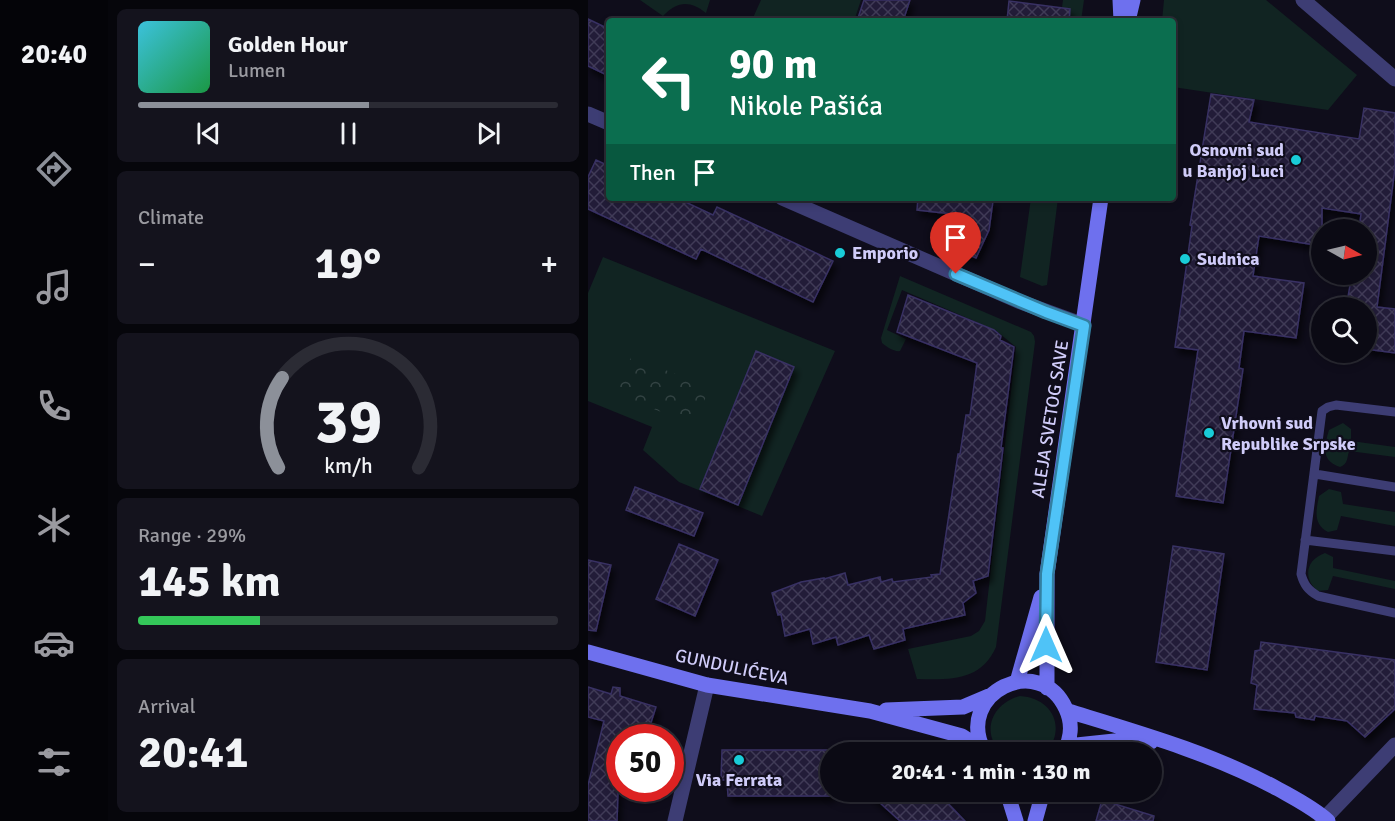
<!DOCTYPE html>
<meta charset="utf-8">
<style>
body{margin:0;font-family:Signika,sans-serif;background:#14131d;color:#f1f3f6;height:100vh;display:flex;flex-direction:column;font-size:22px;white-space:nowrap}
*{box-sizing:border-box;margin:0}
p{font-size:20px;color:#9a9aa0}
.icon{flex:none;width:33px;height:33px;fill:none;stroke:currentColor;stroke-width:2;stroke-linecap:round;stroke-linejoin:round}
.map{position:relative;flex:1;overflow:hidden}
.side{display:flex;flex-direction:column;gap:9px;padding:9px;background:#06060b;width:480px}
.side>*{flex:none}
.top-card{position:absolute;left:18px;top:18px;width:570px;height:183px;border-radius:6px;box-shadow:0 3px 9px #0003,0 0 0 2px #2b2b34;background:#0b6e4f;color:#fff;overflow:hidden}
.needle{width:39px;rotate:98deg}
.buttons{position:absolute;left:723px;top:219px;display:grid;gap:12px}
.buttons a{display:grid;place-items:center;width:66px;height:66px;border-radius:50%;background:#0b0a14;box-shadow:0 3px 9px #0003,0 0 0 2px #2b2b34;font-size:30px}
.speed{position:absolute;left:18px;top:724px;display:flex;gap:12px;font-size:30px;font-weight:700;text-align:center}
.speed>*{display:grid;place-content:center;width:78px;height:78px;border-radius:50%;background:#0b0a14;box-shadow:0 3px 9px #0003,0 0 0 2px #2b2b34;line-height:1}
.speed .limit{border:9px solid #d22;background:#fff;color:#111}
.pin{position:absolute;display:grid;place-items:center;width:51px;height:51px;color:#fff;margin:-62px -26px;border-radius:50% 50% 50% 0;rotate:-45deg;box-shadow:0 0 6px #0007}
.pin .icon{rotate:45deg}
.me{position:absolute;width:66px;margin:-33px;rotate:0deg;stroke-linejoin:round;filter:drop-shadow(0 0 4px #0008)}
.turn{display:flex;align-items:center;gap:21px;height:126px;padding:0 24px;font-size:27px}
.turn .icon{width:78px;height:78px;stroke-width:2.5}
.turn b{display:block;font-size:42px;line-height:51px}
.then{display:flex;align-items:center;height:57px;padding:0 24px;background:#0003;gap:12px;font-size:22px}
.big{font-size:45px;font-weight:700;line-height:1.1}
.side .tile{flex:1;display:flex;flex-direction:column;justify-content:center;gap:9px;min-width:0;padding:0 21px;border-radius:9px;background:#14131d}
.side .dial{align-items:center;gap:0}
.dial svg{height:156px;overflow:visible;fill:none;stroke:#2b2b34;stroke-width:7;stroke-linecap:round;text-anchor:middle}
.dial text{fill:#f1f3f6;stroke:none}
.song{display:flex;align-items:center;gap:18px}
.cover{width:72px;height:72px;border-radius:9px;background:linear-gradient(135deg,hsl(190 70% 55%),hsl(140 70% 35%))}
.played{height:6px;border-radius:3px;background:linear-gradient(90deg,#8c9099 55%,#2b2b34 55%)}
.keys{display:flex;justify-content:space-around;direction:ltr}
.heat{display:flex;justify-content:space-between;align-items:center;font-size:33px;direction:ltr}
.charge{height:9px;border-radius:4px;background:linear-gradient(90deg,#34c759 29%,#2b2b34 0)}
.trip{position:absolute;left:232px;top:742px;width:342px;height:60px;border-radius:30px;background:#0b0a14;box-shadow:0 3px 9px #0003,0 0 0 2px #2b2b34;font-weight:700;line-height:60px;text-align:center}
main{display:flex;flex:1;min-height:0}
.menu{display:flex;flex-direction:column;width:108px;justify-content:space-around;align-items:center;background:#040408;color:#9a9aa0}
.menu .icon{width:42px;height:42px}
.menu .on{color:#8c9099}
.menu b{font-size:27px;color:#f1f3f6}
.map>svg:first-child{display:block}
</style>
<main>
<nav class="menu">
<b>20:40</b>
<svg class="icon on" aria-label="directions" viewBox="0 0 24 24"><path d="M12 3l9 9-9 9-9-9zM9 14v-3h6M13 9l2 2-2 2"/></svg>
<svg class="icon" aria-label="music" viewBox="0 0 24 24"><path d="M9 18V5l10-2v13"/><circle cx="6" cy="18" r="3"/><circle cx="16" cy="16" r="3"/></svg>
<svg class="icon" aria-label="phone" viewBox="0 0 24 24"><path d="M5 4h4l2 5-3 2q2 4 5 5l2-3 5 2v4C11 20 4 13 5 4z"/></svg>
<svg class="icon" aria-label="climate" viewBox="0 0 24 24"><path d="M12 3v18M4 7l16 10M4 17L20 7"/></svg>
<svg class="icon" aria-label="car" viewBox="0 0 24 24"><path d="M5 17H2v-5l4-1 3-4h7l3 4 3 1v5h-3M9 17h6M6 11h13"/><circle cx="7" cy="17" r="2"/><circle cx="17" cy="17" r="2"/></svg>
<svg class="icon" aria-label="filters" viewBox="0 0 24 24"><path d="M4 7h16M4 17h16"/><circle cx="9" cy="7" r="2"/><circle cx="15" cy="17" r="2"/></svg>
</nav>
<section class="side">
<div class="tile">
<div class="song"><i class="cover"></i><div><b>Golden Hour</b><p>Lumen</p></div></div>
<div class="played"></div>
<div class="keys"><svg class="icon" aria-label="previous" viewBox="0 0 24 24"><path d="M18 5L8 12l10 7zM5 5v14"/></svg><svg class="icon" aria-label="pause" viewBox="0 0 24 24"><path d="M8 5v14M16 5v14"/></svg><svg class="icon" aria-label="next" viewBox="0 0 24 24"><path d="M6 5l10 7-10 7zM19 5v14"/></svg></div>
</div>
<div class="tile"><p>Climate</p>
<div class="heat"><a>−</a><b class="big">19°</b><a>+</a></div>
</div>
<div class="tile dial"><svg viewBox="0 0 100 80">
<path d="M14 69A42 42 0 1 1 86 69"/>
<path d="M14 69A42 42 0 0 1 16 23" stroke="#8c9099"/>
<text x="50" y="56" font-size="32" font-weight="700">39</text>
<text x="50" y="72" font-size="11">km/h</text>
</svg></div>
<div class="tile"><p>Range · 29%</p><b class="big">145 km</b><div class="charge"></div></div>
<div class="tile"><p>Arrival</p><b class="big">20:41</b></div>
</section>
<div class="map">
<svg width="807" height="821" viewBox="0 0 807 821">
<defs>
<pattern id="park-crowns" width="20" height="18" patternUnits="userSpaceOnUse" patternTransform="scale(1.5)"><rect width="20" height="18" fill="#112422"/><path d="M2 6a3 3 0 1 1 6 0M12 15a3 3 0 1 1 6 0" fill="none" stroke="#334343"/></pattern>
<pattern id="building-cross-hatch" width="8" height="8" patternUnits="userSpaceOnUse" patternTransform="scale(1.5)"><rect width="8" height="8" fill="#201b39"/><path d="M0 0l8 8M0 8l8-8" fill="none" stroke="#3f3b56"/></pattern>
<filter id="shadow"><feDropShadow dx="3.5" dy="6" stdDeviation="3" flood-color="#0009"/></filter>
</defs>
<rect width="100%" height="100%" fill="#0f0d1b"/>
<path fill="#112422" d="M52 0H122L118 13C102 0 89 1 75 16Z
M173 0H273L266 21H154L164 20Z
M475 0H496L493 21H472Z
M576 0H678L769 75 740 110 585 87V21H574Z
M443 198H470L459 285 454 286 432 277Z
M15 257 247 351 174 516 91 482 55 450 64 427 0 401V293Z
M312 276 443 332 446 336 447 342 408 647C393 681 362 680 329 679L320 649 383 636 391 631 397 621 428 347 407 330 314 290 299 330 318 339 312 351C306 352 299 347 294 343L293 338Z
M755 423 763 429V441L807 447V457L761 451C759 458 760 464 752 467 733 461 736 447 741 430Z
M741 489 753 492 755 504 807 512V526L753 516 749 530 740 532C725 524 728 511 731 496Z
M737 553 745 557V568L807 581V589L745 576 740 590 730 591C715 579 717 560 737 553Z
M432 696C464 698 479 727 458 753H413C392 731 405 703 432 696Z"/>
<path fill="url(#park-crowns)" d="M43 357 122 387 106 425 28 394Z"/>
<path fill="url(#building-cross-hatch)" stroke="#383063" stroke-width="1.5" filter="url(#shadow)" d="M276 0H322L315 21H269Z
M421 1 482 9 481 21H419Z
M0 19 21 29V76L0 66Z
M623 94 666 100 661 122 771 139 776 108 807 113V168L789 307 807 309V353L778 349V308H758L764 274H778V230H771L773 214 734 208V246L671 236 665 276 716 283 708 338 656 331 651 368 655 369 635 503 588 496 610 350 587 347 604 226 602 225Z
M8 160 21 166V198H89L125 215 129 207 245 261 225 302 113 249 108 259 0 209V177Z
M330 198H383L405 201 401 230 388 258 353 242 364 214 329 210Z
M320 295 406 330 413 336 412 340 426 347 413 448H415L400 576 385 581 388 593 375 603 377 615 315 629 317 640 286 649 281 635 250 645 248 637 225 644 222 629 197 636 193 614 190 615 184 593 213 582 236 578V579L257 573 260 585 292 577 293 582 304 579 305 582 344 577 343 575 352 574 370 454H372L378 415H382L389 363 309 332Z
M168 351 206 367 150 505 112 489Z
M47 487 115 513 106 536 38 510Z
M91 544 130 560 107 616 68 599Z
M585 546 636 554 619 670 568 662Z
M0 560 23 565 8 631 0 630Z
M673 642 807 660V709L777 737 759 721 727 716 726 720 708 717 707 713 666 709 669 685 663 683 667 651 672 650Z
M0 687 23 694 25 687 32 688V696L68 707 58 738H32L29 821H0V785L16 721 0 717Z
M134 750H243V796H140L139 780H133Z
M280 792H349L377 821H312Z
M514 800 566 816 565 821H508Z"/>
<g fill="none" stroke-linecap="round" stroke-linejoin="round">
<path stroke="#3d3d74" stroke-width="9" d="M807 412 748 405 740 407 734 411 713 574C716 585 720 590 730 596L807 613
M727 474 807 487
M717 540 807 551"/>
<path stroke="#3d3d74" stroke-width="15" d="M715 0 807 79
M0 114 21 123
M194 198 430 301 496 325
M87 821 119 685
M734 821 807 745"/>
<path stroke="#6e70ee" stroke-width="15" d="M532 0 533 21
M540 21 545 0
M0 652 119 685 282 711 374 736 394 749
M429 682 453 597
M459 688V574L513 198
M298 710 375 707 401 696
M480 711C552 733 623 753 690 789 706 798 726 808 740 821
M479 746 536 740 563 742
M396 751C366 693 452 651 478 709 485 724 483 740 475 753
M419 792 428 821
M447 821 455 792"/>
</g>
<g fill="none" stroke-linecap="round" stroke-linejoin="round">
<g stroke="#337fa1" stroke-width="15">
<path id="route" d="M368 274 458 312 496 326 459 574 458 645"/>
</g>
<use href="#route" stroke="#4fc3f7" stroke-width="10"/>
</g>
<g fill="#19ccd8" stroke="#0f0d1b" stroke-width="2">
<circle cx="708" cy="160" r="6"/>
<circle cx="252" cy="253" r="6"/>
<circle cx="597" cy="259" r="6"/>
<circle cx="621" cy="433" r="6"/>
<circle cx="151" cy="760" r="6"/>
</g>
<g text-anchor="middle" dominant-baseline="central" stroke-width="4.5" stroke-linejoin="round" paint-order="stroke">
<g font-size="18" font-weight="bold" fill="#d0ccf9" stroke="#0f0d1b" text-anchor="start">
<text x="696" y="150" text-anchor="end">Osnovni sud<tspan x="696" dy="21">u Banjoj Luci</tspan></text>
<text x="264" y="253">Emporio</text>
<text x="609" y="259">Sudnica</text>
<text x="633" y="423">Vrhovni sud<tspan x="633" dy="21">Republike Srpske</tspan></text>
<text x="151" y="780" text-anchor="middle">Via Ferrata</text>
</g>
<g font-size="18" fill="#d0ccf9" stroke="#0f0d1b">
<text transform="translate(462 419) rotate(-81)">ALEJA SVETOG SAVE</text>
<text transform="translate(144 667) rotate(12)">GUNDULIĆEVA</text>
</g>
</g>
</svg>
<div class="buttons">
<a><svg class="needle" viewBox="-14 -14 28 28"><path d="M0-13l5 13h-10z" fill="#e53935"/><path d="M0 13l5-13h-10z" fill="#9a9aa0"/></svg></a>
<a><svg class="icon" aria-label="search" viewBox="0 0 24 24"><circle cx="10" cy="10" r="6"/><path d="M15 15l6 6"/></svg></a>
</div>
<div class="speed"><div class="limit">50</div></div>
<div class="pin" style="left:368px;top:274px;background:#d93025"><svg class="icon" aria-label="arrive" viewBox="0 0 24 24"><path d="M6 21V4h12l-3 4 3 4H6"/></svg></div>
<svg class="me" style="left:458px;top:645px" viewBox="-20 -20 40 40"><path d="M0-17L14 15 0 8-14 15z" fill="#4fc3f7" stroke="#fff" stroke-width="4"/></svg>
<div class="trip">20:41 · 1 min · 130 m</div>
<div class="top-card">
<div class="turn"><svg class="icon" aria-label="left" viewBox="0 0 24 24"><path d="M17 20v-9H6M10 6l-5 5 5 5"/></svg><div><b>90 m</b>Nikole Pašića</div></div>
<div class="then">Then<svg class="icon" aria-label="arrive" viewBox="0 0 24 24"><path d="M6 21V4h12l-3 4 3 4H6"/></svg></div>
</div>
</div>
</main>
